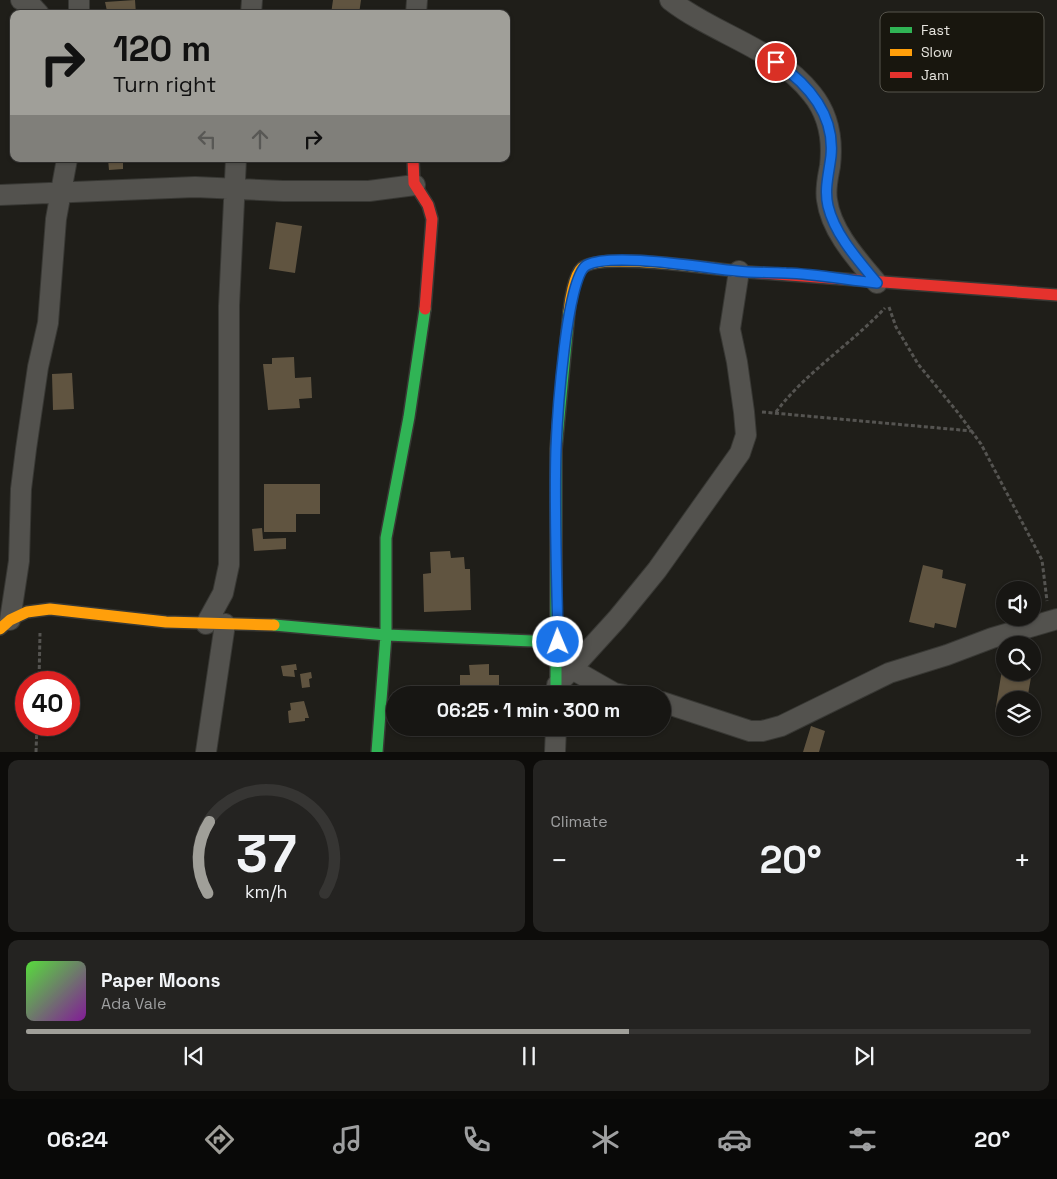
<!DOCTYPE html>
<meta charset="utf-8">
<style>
body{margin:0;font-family:"Space Grotesk",sans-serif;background:#242321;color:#f1f3f6;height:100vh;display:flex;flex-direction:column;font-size:19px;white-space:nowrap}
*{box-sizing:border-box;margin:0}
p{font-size:16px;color:#9e9fa0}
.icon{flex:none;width:28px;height:28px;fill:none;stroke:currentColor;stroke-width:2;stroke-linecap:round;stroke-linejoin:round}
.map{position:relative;height:752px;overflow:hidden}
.drawer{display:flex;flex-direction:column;gap:8px;padding:8px;background:#0d0c0a;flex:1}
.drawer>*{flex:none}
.guide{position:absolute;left:10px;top:10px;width:500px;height:152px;border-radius:10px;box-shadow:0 1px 4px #0004,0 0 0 1px #363533;background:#a09f99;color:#111;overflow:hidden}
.buttons{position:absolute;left:996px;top:581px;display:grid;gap:10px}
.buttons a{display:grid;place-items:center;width:45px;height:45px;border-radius:50%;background:#171613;box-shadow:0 1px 4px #0004,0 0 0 1px #363533;font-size:25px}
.speed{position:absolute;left:15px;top:671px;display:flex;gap:10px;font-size:25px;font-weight:700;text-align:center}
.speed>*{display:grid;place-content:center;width:65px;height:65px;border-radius:50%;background:#171613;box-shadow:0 1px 4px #0004,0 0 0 1px #363533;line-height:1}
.speed .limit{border:8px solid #d22;background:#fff;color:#111}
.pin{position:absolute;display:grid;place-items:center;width:42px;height:42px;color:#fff;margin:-21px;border:2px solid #fff;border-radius:50%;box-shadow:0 1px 5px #0007}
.me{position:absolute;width:55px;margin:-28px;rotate:359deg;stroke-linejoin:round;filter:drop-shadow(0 0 4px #0008)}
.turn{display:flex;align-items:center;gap:18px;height:105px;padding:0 20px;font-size:22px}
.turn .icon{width:65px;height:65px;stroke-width:2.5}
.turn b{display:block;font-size:35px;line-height:42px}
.lanes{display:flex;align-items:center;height:48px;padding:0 20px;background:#0003;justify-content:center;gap:25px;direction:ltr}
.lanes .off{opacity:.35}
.big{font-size:38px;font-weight:700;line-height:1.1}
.drawer .card{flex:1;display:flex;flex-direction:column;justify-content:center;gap:8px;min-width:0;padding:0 18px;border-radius:10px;background:#242321}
.drawer .dial{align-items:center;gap:0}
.dial svg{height:130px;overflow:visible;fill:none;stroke:#363533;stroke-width:7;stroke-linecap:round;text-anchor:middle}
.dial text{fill:#f1f3f6;stroke:none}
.song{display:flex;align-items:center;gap:15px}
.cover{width:60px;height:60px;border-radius:8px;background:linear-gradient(135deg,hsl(110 70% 55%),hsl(290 70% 35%))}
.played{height:5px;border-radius:2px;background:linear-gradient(90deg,#a09f99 60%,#363533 60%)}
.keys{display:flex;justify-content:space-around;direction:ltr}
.heat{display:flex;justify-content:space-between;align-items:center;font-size:28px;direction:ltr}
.drawer .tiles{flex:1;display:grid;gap:8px;grid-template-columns:1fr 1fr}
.card:last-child{grid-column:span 2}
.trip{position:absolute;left:386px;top:686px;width:285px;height:50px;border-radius:25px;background:#171613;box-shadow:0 1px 4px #0004,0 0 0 1px #363533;font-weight:700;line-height:50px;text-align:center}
.tab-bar{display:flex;height:80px;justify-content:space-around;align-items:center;background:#090908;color:#9e9fa0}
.tab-bar .icon{width:35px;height:35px}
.tab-bar .on{color:#a09f99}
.tab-bar b{font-size:22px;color:#f1f3f6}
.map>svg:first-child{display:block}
</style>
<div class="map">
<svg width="1057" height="752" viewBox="0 0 1057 752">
<rect width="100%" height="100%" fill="#1f1e19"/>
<path fill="#605440" d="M135 0 136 14H102L107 11 105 2Z
M333 0H361L359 14H331Z
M108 159H123V169L109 170Z
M276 222 302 226 295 273 269 269Z
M294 357 295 378 311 377 312 398 299 399 300 408 268 410 263 364H272V358Z
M72 373 74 409 53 410 52 374Z
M264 484H320V514H296V532H264Z
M262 528 263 539 286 538V549L254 551 252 529Z
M450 551 451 558 464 557 465 569H470L471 610 424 612 423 574 431 573 430 552Z
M923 565 943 570 942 578 966 584 956 628 935 623 934 628 909 622Z
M296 664 297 670H294L295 677 283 676 281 666Z
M489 664V675H499V695H460V675H470L469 665Z
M1003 664H1005V672H1032L1027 700H1005V713L995 712Z
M311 672 312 678 309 679 310 687 302 688 300 674Z
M304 701 309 718H305V721L289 723 288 711 291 710 290 703Z
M811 726 825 731 819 752H803Z"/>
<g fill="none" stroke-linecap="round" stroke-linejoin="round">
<g stroke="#383834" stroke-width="22">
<path id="street" d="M21 0 29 3 39 14
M670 0C715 35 776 48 812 94 829 115 833 140 830 166 828 177 825 188 827 200 831 231 857 259 877 283
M79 14V0
M251 14 252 0
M416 14 417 0
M0 195 195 187 283 191H369L415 185
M10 620 19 561 21 489 26 449 38 367 48 323 56 219 67 159
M206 624 223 593 229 565V306L236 159
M572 669 614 693 624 695
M557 685 617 619 657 570 740 453 746 435 744 412 737 362 730 329 739 271
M662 702 750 731H762L781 726 889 673 947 655 992 638 1057 619
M206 752 225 624
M555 752 556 728"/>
</g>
<g stroke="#383834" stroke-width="14">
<path id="fast" d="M274 625 386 635 558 642
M556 695V449L569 312
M377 752 386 635V538L409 417 425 309"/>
</g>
<g stroke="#383834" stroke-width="14">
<path id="slow" d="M569 312C570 302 574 275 582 268 600 252 708 268 735 271
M0 629 10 620 27 612 50 609 166 622 274 625"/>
</g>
<g stroke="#383834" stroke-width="14">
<path id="jam" d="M413 159 414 183 428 205 432 219 425 309
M735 271 1057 295"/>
</g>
<path stroke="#555451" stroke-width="3" stroke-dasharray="4 2.5" stroke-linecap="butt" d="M889 307 896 327 918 364 959 414 981 444 1042 560 1047 601
M762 412 972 431
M776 412C806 372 850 345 885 308
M39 682 40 633
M36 752 37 725"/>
<use href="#street" stroke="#53524e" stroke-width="20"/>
<use href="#fast" stroke="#30b455" stroke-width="11"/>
<use href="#slow" stroke="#ff9f0a" stroke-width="11"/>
<use href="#jam" stroke="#e5322d" stroke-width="11"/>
</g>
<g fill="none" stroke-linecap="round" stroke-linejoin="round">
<g stroke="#114b97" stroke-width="12">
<path id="route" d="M558 642C557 578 554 513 556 449 557 421 566 275 587 265 613 252 704 268 737 271 753 273 770 272 786 273 816 274 847 280 877 283 858 260 835 235 828 206 824 189 829 173 831 156 835 115 808 84 776 62"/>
</g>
<use href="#route" stroke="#1a73e8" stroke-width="9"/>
</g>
<rect x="880" y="12" width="164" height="80" rx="8" fill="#18160e" stroke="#56544c" stroke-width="1"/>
<rect x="890" y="27" width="22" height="6" fill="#30b455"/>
<rect x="890" y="49" width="22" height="7" fill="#ff9f0a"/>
<rect x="890" y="72" width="22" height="6" fill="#e5322d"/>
<g font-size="14" fill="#e6e4de">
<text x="921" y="35">Fast</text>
<text x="921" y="57">Slow</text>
<text x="921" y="80">Jam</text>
</g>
</svg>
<div class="buttons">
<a><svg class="icon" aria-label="sound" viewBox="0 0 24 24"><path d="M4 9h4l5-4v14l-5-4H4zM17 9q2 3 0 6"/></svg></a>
<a><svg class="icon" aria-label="search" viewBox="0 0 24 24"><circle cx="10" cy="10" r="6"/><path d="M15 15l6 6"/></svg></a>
<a><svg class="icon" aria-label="layers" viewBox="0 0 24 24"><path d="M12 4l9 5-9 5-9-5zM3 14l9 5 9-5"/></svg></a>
</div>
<div class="speed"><div class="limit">40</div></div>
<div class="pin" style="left:776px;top:62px;background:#d93025"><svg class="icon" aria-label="arrive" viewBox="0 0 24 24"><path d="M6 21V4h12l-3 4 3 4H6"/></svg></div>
<svg class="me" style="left:558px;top:642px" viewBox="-20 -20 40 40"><circle r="17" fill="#1a73e8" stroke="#fff" stroke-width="3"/><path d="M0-11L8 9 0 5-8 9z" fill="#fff"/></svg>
<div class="trip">06:25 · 1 min · 300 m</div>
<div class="guide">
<div class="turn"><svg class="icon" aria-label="right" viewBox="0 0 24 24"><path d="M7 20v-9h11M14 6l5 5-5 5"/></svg><div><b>120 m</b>Turn right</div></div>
<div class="lanes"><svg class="icon off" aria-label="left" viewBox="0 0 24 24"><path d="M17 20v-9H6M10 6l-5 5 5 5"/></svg><svg class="icon off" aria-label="ahead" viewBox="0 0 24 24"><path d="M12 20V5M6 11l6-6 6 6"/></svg><svg class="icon" aria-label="right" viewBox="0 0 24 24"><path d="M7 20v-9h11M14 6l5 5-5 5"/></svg></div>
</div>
</div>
<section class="drawer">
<div class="tiles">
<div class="card dial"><svg viewBox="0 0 100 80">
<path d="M14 69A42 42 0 1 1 86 69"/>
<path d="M14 69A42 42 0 0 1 15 25" stroke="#a09f99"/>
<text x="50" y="56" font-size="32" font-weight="700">37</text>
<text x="50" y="72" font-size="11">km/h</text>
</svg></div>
<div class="card"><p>Climate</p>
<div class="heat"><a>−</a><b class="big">20°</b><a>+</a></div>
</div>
<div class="card">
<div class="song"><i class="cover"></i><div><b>Paper Moons</b><p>Ada Vale</p></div></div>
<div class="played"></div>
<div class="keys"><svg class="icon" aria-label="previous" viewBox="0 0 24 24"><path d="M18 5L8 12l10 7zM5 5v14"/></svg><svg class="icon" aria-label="pause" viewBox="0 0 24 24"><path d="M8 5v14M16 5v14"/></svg><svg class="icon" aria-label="next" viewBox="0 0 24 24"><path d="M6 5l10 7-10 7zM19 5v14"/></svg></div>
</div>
</div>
</section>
<nav class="tab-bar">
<b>06:24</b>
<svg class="icon on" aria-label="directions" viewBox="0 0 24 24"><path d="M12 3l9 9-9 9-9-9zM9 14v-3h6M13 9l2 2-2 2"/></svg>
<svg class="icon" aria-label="music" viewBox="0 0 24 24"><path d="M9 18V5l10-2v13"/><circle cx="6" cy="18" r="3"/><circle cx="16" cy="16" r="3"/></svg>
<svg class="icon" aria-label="phone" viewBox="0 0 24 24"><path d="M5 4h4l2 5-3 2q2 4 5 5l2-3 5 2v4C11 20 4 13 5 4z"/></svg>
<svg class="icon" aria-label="climate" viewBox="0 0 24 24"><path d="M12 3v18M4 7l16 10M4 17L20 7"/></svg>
<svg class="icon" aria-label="car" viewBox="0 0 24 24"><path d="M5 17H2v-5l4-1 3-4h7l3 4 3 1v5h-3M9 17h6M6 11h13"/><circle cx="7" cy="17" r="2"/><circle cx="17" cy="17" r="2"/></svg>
<svg class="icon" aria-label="filters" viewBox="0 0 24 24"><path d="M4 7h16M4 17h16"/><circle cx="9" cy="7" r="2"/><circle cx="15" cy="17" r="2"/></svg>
<b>20°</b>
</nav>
